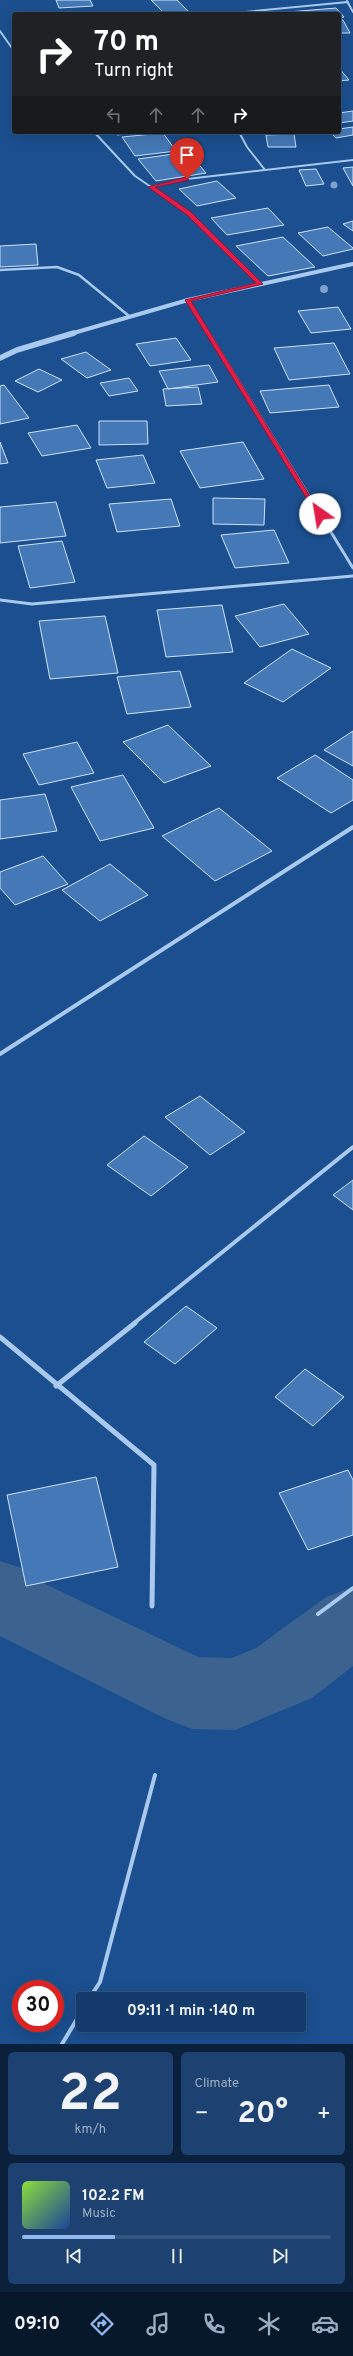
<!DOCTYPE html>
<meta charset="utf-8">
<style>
body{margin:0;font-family:Overpass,sans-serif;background:#1d4271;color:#f1f3f6;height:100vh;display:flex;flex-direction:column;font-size:15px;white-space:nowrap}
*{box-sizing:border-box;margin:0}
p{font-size:13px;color:#9dadc1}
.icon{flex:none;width:22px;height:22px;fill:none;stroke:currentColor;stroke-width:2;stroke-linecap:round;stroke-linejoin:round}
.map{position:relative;height:2044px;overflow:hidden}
.drawer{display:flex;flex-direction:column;gap:8px;padding:8px;background:#0b203b;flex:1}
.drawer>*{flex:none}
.hud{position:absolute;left:12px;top:12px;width:329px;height:122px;border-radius:4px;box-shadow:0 4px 16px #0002,0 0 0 1px #33557e;background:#202124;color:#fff;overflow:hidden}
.speed{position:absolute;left:12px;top:1980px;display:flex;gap:8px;font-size:20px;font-weight:700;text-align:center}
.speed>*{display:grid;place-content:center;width:52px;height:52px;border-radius:50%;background:#143b6b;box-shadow:0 4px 16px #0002,0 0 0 1px #33557e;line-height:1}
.speed .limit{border:6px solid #d22;background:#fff;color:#111}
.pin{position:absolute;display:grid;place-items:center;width:34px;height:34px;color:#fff;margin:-41px -17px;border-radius:50% 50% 50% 0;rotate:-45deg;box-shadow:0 0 4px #0007}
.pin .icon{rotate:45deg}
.me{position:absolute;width:44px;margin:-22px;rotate:328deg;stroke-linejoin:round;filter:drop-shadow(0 0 3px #0008)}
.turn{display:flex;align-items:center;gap:14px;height:84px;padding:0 16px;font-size:18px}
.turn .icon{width:52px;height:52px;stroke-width:2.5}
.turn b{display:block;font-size:28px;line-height:34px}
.lanes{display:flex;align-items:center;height:38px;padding:0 16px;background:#0003;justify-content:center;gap:20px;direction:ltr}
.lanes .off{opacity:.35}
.big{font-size:30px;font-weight:700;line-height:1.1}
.drawer .card{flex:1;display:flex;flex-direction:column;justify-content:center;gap:6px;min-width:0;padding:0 14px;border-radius:6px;background:#1d4271}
.drawer .dial{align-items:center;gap:0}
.dial b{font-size:52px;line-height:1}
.song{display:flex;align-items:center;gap:12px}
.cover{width:48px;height:48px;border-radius:6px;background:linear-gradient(135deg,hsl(90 70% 55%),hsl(220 70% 35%))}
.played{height:4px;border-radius:2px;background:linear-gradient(90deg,#90b9f0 30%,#33557e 30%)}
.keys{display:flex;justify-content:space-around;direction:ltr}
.heat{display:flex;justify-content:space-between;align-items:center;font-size:22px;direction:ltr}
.drawer .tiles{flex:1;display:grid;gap:8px;grid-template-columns:1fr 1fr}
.card:last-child{grid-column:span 2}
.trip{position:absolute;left:76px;top:1992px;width:230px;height:40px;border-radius:4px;background:#143b6b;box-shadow:0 4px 16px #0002,0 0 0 1px #33557e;font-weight:700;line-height:40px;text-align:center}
.tabs{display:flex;height:64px;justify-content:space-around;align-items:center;background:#08182b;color:#9dadc1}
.tabs .icon{width:28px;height:28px}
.tabs .current{color:#90b9f0}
.tabs b{font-size:18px;color:#f1f3f6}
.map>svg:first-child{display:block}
</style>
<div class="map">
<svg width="353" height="2044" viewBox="0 0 353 2044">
<rect width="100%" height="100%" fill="#1b4f8f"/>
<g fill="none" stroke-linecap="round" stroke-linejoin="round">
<path fill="#3c6290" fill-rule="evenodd" d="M0 1561 27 1570 39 1581 198 1657 232 1658 256 1648 326 1597 353 1587V1666L312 1698 235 1730 192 1729 164 1718 0 1636Z"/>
</g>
<path fill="#4478b7" stroke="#cfe3fa" d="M56 0H90L93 6 59 8Z
M151 0H177L190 13 165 14Z
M336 8 344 17 339 18V14L276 13Z
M343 20 350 33H339V21Z
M339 68 349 80 339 81Z
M353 111V121L339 123V113Z
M353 127V135L336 138 330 132H339V129Z
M115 132H144L117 135Z
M163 133 176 151 135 156 122 137Z
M294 134 296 147H268L266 135Z
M188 152 206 173 156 181 138 159Z
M353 167V186L343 168Z
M316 169 324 184 306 186 299 170Z
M217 181 236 198 197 206 179 189Z
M268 208 284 225 227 235 211 218Z
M353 221V231L343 224Z
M328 227 353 248V249L323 256 298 233Z
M283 237 315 267 268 276 236 246Z
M36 244 38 265 0 267V246Z
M338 307 351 329 311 333 298 311Z
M176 338 191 360 150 366 136 344Z
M334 343 350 374 289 380 274 348Z
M86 352 111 370 87 378 61 359Z
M209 365 218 382 168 389 159 371Z
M39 369 62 380 38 392 15 381Z
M129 378 138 391 109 396 100 383Z
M4 385 29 418 0 424V386Z
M329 385 339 407 270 413 260 391Z
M198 387 202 404 166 406 163 389Z
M99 421H147L148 444 99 445Z
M77 425 91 448 42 456 28 433Z
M0 442 8 463 0 464Z
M243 442 264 479 200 488 180 451Z
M143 455 155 483 107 488 96 460Z
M213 498 265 499 264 525 213 524Z
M171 499 180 526 117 532 109 504Z
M56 502 66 536 0 543V507Z
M274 530 289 563 235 568 221 535Z
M62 541 75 582 30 588 18 546Z
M284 604 309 634 260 647 235 616Z
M222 605 233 652 166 657 157 610Z
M105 616 118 673 50 679 39 621Z
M292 649 331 668 283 702 244 683Z
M180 671 191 707 127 714 117 677Z
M168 725 211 766 164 783 123 742Z
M353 731V766L324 750Z
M77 742 94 773 39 785 23 754Z
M315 755 353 780V800L331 813 277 778Z
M123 775 154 828 100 841 71 787Z
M45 794 57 831 0 839V800Z
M219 808 272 851 215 881 162 836Z
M43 856 68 884 15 905 0 888V872Z
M110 864 148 895 100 921 62 890Z
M200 1096 245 1132 210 1155 165 1117Z
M144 1136 188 1167 151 1196 107 1165Z
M353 1180V1210L333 1195Z
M186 1306 217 1328 175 1364 144 1342Z
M305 1369 344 1397 313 1426 275 1397Z
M348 1470 353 1480V1535L308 1550 279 1493Z
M96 1477 118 1567 26 1586 7 1495Z"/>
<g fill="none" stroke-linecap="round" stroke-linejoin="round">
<path stroke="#a9c9ee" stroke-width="2" d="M347 1 353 12
M224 14 348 2
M0 31 14 51
M94 132 135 176 189 213 260 284
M239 132 247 147 265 170
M151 187 187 179 353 160"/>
<path stroke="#a9c9ee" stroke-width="4" d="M318 1614 353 1588
M89 1999 100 1982 155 1775
M62 2044 83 2009"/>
<path stroke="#a9c9ee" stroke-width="2.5" d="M0 270 57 267 79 275 129 316
M188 300 209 334"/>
<path stroke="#a9c9ee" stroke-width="3" d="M209 333 353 568
M0 600 32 604 353 576"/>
<path stroke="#a9c9ee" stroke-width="4" d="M0 1054 353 827
M133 1324 353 1147"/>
<path stroke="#a9c9ee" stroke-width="5" d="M0 1337 154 1465 152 1606
M56 1386 135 1323"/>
<path stroke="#a9c9ee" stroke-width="4" d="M70 334 188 300 353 264"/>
<path stroke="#a9c9ee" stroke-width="5.5" d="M0 358 17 350 74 333"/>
</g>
<g fill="#7ea0ca">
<circle cx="334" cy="185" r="3.5"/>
<circle cx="324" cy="289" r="4"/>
</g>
<path fill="#e11d48" stroke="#92132f" d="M187 177 189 180 155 187 191 212 263 284 191 301 322 516 316 514 185 300 256 283 187 215 148 187Z"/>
</svg>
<div class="speed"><div class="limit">30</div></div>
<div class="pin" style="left:187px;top:179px;background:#d93025"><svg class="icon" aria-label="arrive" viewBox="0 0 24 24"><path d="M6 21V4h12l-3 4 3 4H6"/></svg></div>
<svg class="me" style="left:320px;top:514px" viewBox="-20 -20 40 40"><circle r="19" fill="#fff"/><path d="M0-13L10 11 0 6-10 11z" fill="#e11d48"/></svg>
<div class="trip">09:11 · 1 min · 140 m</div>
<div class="hud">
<div class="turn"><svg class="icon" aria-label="right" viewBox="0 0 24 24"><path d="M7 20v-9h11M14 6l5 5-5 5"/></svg><div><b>70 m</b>Turn right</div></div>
<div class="lanes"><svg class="icon off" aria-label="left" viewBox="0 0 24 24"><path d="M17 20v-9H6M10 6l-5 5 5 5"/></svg><svg class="icon off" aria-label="ahead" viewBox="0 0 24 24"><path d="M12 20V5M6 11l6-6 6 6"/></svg><svg class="icon off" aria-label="ahead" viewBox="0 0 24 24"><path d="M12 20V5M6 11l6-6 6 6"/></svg><svg class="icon" aria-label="right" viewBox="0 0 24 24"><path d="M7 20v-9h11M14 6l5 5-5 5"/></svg></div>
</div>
</div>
<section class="drawer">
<div class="tiles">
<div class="card dial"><b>22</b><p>km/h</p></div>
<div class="card"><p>Climate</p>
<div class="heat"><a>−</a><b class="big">20°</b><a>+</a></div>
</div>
<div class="card">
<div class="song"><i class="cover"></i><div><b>102.2 FM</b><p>Music</p></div></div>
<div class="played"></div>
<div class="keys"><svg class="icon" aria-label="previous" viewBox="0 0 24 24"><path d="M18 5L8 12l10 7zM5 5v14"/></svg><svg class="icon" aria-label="pause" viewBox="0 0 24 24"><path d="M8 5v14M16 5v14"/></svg><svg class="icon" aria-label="next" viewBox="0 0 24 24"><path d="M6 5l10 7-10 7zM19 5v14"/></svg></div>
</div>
</div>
</section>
<nav class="tabs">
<b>09:10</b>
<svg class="icon current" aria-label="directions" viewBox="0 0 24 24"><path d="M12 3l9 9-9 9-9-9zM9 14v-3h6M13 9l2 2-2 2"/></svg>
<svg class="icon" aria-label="music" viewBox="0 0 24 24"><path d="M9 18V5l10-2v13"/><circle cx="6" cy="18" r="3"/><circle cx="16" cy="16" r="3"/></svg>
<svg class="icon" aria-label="phone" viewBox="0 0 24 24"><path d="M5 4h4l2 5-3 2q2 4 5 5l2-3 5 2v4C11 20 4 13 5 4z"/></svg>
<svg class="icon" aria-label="climate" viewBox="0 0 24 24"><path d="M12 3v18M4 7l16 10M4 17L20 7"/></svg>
<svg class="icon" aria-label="car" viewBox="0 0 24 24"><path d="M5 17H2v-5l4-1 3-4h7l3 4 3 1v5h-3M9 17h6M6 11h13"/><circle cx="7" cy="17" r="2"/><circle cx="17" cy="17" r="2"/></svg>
</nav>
